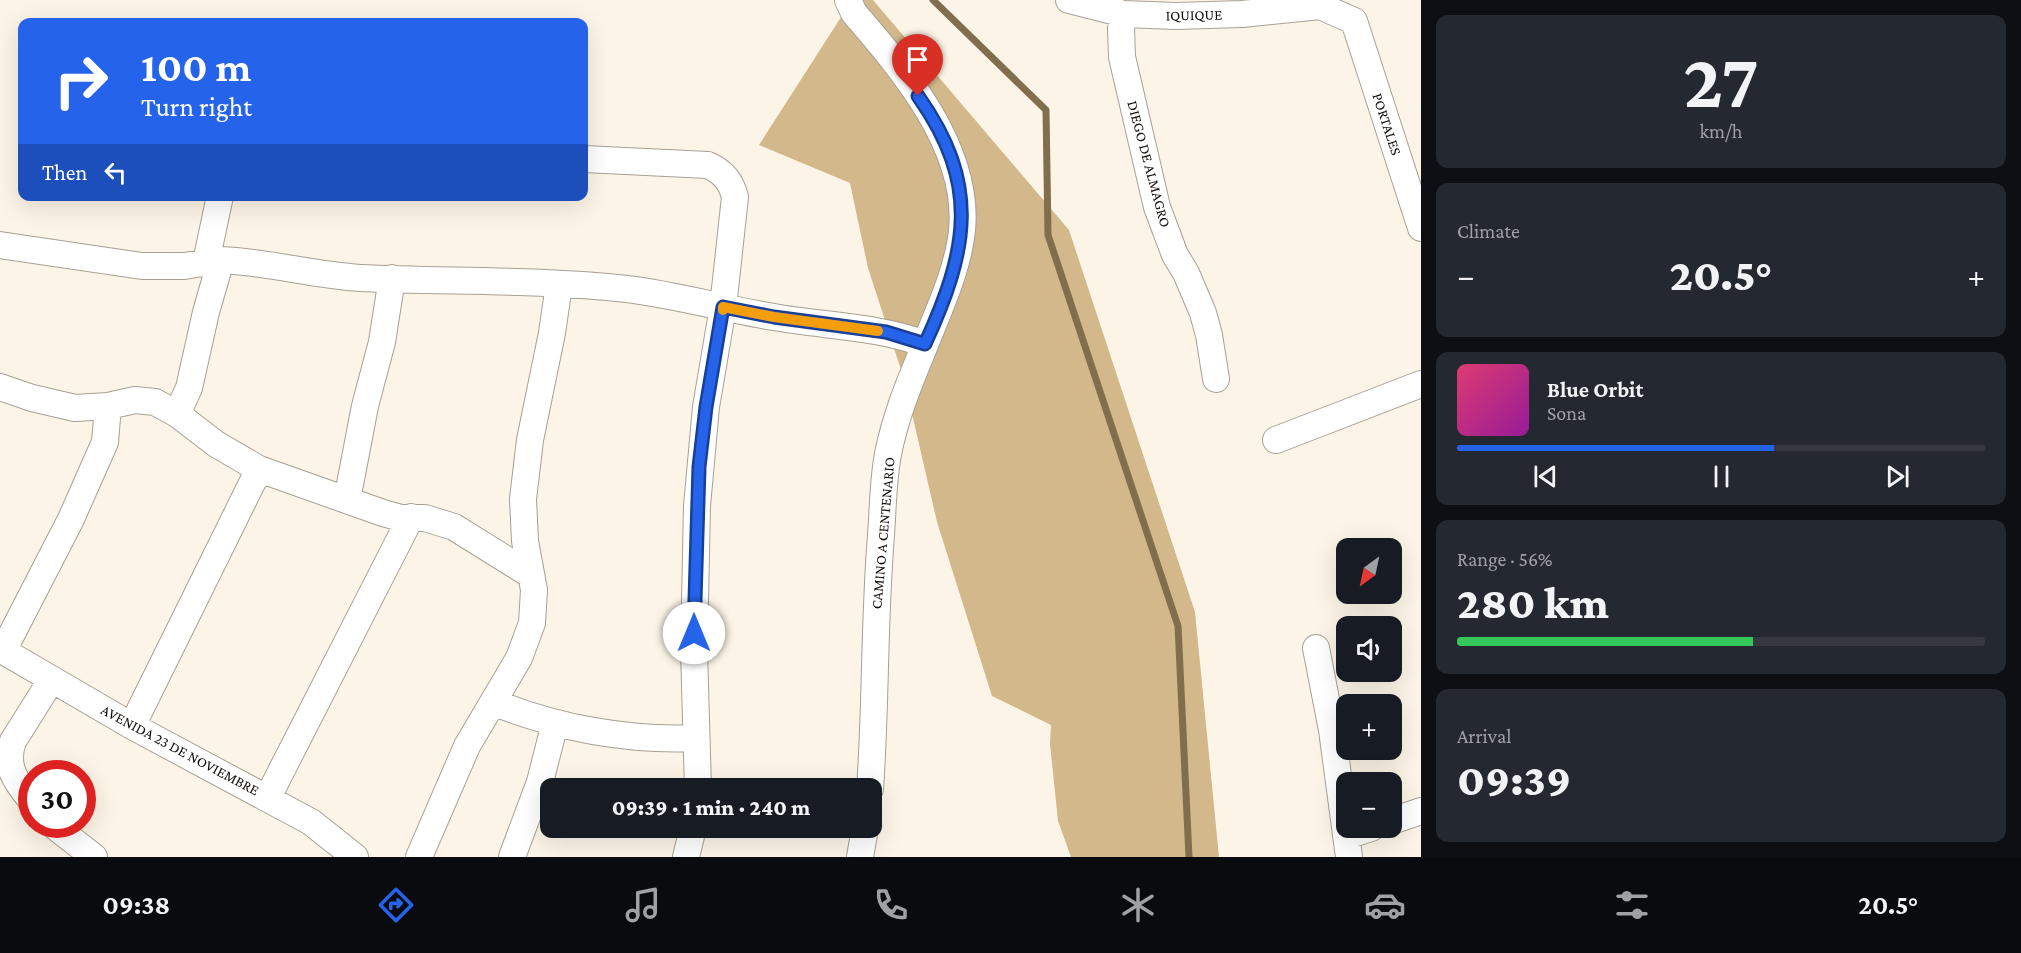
<!DOCTYPE html>
<meta charset="utf-8">
<style>
body{margin:0;font-family:"Crimson Pro",serif;background:#242831;color:#f1f3f6;height:100vh;display:flex;flex-direction:column;font-size:22px;white-space:nowrap}
*{box-sizing:border-box;margin:0}
p{font-size:20px;color:#9ea1a6}
.icon{flex:none;width:33px;height:33px;fill:none;stroke:currentColor;stroke-width:2;stroke-linecap:round;stroke-linejoin:round}
.map{position:relative;flex:1;overflow:hidden}
.details{display:flex;flex-direction:column;gap:15px;padding:15px;background:#0d0f14;width:600px}
.details>*{flex:none}
.guide{position:absolute;left:18px;top:18px;width:570px;height:183px;border-radius:12px;box-shadow:0 6px 24px #0002;background:#2563eb;color:#fff;overflow:hidden}
.needle{width:39px;rotate:213deg}
.buttons{position:absolute;left:1336px;top:538px;display:grid;gap:12px}
.buttons a{display:grid;place-items:center;width:66px;height:66px;border-radius:12px;background:#171b24;box-shadow:0 6px 24px #0002;font-size:30px}
.speed{position:absolute;left:18px;top:760px;display:flex;gap:12px;font-size:30px;font-weight:700;text-align:center}
.speed>*{display:grid;place-content:center;width:78px;height:78px;border-radius:50%;background:#171b24;box-shadow:0 6px 24px #0002;line-height:1}
.speed .limit{border:9px solid #d22;background:#fff;color:#111}
.pin{position:absolute;display:grid;place-items:center;width:51px;height:51px;color:#fff;margin:-62px -26px;border-radius:50% 50% 50% 0;rotate:-45deg;box-shadow:0 0 6px #0007}
.pin .icon{rotate:45deg}
.me{position:absolute;width:66px;margin:-33px;rotate:0deg;stroke-linejoin:round;filter:drop-shadow(0 0 4px #0008)}
.turn{display:flex;align-items:center;gap:21px;height:126px;padding:0 24px;font-size:27px}
.turn .icon{width:78px;height:78px;stroke-width:2.5}
.turn b{display:block;font-size:42px;line-height:51px}
.then{display:flex;align-items:center;height:57px;padding:0 24px;background:#0003;gap:12px;font-size:22px}
.big{font-size:45px;font-weight:800;line-height:1.1}
.details .widget{flex:1;display:flex;flex-direction:column;justify-content:center;gap:9px;min-width:0;padding:0 21px;border-radius:12px;background:#242831}
.details .dial{align-items:center;gap:0}
.dial b{font-size:78px;line-height:1}
.song{display:flex;align-items:center;gap:18px}
.cover{width:72px;height:72px;border-radius:9px;background:linear-gradient(135deg,hsl(340 70% 55%),hsl(300 70% 35%))}
.played{height:6px;border-radius:3px;background:linear-gradient(90deg,#2563eb 60%,#363941 60%)}
.keys{display:flex;justify-content:space-around;direction:ltr}
.heat{display:flex;justify-content:space-between;align-items:center;font-size:33px;direction:ltr}
.charge{height:9px;border-radius:4px;background:linear-gradient(90deg,#34c759 56%,#363941 0)}
.trip{position:absolute;left:540px;top:778px;width:342px;height:60px;border-radius:12px;background:#171b24;box-shadow:0 6px 24px #0002;font-weight:800;line-height:60px;text-align:center}
.tab-bar{display:flex;height:96px;justify-content:space-around;align-items:center;background:#090b0e;color:#9ea1a6}
.tab-bar .icon{width:42px;height:42px}
.tab-bar .on{color:#2563eb}
.tab-bar b{font-size:27px;color:#f1f3f6}
main{display:flex;flex:1;min-height:0}
.map>svg:first-child{display:block}
</style>
<main>
<div class="map">
<svg width="1421" height="857" viewBox="0 0 1421 857">
<rect width="100%" height="100%" fill="#fcf5e7"/>
<path fill="#d2b88a" d="M852 0H873L1069 230 1195 612 1219 857H1071L1058 821 1050 744 1051 725 992 696 937 522 904 379 868 268 850 183 759 145Z"/>
<g fill="none" stroke-linecap="round" stroke-linejoin="round">
<path stroke="#806e4d" stroke-width="7" d="M933 0 1046 110 1048 235 1178 626 1189 857"/>
<g stroke="#a7a093" stroke-width="28">
<path id="street" d="M848 0 854 13C904 71 970 149 962 230 959 262 945 296 933 325 916 368 897 408 888 454 883 480 883 508 881 535 874 620 876 704 870 789
M1069 0 1124 14 1176 16 1242 14 1320 6 1354 21 1421 228
M1124 14 1121 28 1122 57 1157 207 1175 255 1186 273 1203 313 1209 335 1216 379
M584 159 708 165C723 172 731 181 735 197L723 307 706 407 697 506 694 650 698 789
M0 245 142 266H184L221 260
M206 262 220 196
M0 387 32 398 75 408 108 406 135 400 155 402 177 414 216 444 259 469 383 513 401 518H425L454 527 531 575
M177 414 189 388 206 312 221 260C268 262 313 275 360 278 449 282 538 279 627 289 677 295 724 309 774 317 824 326 876 326 925 344
M1276 440 1421 384
M347 500 365 406 382 342 392 278
M1316 648 1332 730 1349 857
M0 649 132 726 311 822 355 857
M3 651 71 519 105 442 108 406
M493 702C556 728 628 741 696 738
M132 726 259 469
M268 797 411 517
M32 801C16 782 4 767 13 741L52 679
M1392 821 1421 811
M53 825 94 857
M1346 836 1371 828
M419 857 467 746 519 658 532 623 534 590 525 541 523 499 530 440 552 333 559 285
M512 857 540 782 555 723
M686 857 693 828
M860 857 865 828"/>
</g>
<use href="#street" stroke="#fff" stroke-width="26"/>
</g>
<g fill="none" stroke-linecap="round" stroke-linejoin="round">
<g stroke="#184099" stroke-width="15">
<path id="route" d="M694 633 699 467 706 407 723 307 774 317 886 332 925 344C968 250 981 185 918 96"/>
</g>
<use href="#route" stroke="#2563eb" stroke-width="10"/>
<path stroke="#f59e0b" stroke-width="10" d="M723 310V307L774 317 878 331"/>
</g>
<g text-anchor="middle" dominant-baseline="central" stroke-width="4.5" stroke-linejoin="round" paint-order="stroke">
<g font-size="15" fill="#120f0b" stroke="#fff">
<text transform="translate(1194 15) rotate(-1)">IQUIQUE</text>
<text transform="translate(1387 124) rotate(72)">PORTALES</text>
<text transform="translate(1149 164) rotate(75)">DIEGO DE ALMAGRO</text>
<text transform="translate(883 533) rotate(-85)">CAMINO A CENTENARIO</text>
<text transform="translate(180 750) rotate(28)">AVENIDA 23 DE NOVIEMBRE</text>
</g>
</g>
</svg>
<div class="buttons">
<a><svg class="needle" viewBox="-14 -14 28 28"><path d="M0-13l5 13h-10z" fill="#e53935"/><path d="M0 13l5-13h-10z" fill="#9ea1a6"/></svg></a>
<a><svg class="icon" aria-label="sound" viewBox="0 0 24 24"><path d="M4 9h4l5-4v14l-5-4H4zM17 9q2 3 0 6"/></svg></a>
<a>+</a>
<a>−</a>
</div>
<div class="speed"><div class="limit">30</div></div>
<div class="pin" style="left:918px;top:96px;background:#d93025"><svg class="icon" aria-label="arrive" viewBox="0 0 24 24"><path d="M6 21V4h12l-3 4 3 4H6"/></svg></div>
<svg class="me" style="left:694px;top:633px" viewBox="-20 -20 40 40"><circle r="19" fill="#fff"/><path d="M0-13L10 11 0 6-10 11z" fill="#2563eb"/></svg>
<div class="trip">09:39 · 1 min · 240 m</div>
<div class="guide">
<div class="turn"><svg class="icon" aria-label="right" viewBox="0 0 24 24"><path d="M7 20v-9h11M14 6l5 5-5 5"/></svg><div><b>100 m</b>Turn right</div></div>
<div class="then">Then<svg class="icon" aria-label="left" viewBox="0 0 24 24"><path d="M17 20v-9H6M10 6l-5 5 5 5"/></svg></div>
</div>
</div>
<section class="details">
<div class="widget dial"><b>27</b><p>km/h</p></div>
<div class="widget"><p>Climate</p>
<div class="heat"><a>−</a><b class="big">20.5°</b><a>+</a></div>
</div>
<div class="widget">
<div class="song"><i class="cover"></i><div><b>Blue Orbit</b><p>Sona</p></div></div>
<div class="played"></div>
<div class="keys"><svg class="icon" aria-label="previous" viewBox="0 0 24 24"><path d="M18 5L8 12l10 7zM5 5v14"/></svg><svg class="icon" aria-label="pause" viewBox="0 0 24 24"><path d="M8 5v14M16 5v14"/></svg><svg class="icon" aria-label="next" viewBox="0 0 24 24"><path d="M6 5l10 7-10 7zM19 5v14"/></svg></div>
</div>
<div class="widget"><p>Range · 56%</p><b class="big">280 km</b><div class="charge"></div></div>
<div class="widget"><p>Arrival</p><b class="big">09:39</b></div>
</section>
</main>
<nav class="tab-bar">
<b>09:38</b>
<svg class="icon on" aria-label="directions" viewBox="0 0 24 24"><path d="M12 3l9 9-9 9-9-9zM9 14v-3h6M13 9l2 2-2 2"/></svg>
<svg class="icon" aria-label="music" viewBox="0 0 24 24"><path d="M9 18V5l10-2v13"/><circle cx="6" cy="18" r="3"/><circle cx="16" cy="16" r="3"/></svg>
<svg class="icon" aria-label="phone" viewBox="0 0 24 24"><path d="M5 4h4l2 5-3 2q2 4 5 5l2-3 5 2v4C11 20 4 13 5 4z"/></svg>
<svg class="icon" aria-label="climate" viewBox="0 0 24 24"><path d="M12 3v18M4 7l16 10M4 17L20 7"/></svg>
<svg class="icon" aria-label="car" viewBox="0 0 24 24"><path d="M5 17H2v-5l4-1 3-4h7l3 4 3 1v5h-3M9 17h6M6 11h13"/><circle cx="7" cy="17" r="2"/><circle cx="17" cy="17" r="2"/></svg>
<svg class="icon" aria-label="filters" viewBox="0 0 24 24"><path d="M4 7h16M4 17h16"/><circle cx="9" cy="7" r="2"/><circle cx="15" cy="17" r="2"/></svg>
<b>20.5°</b>
</nav>
